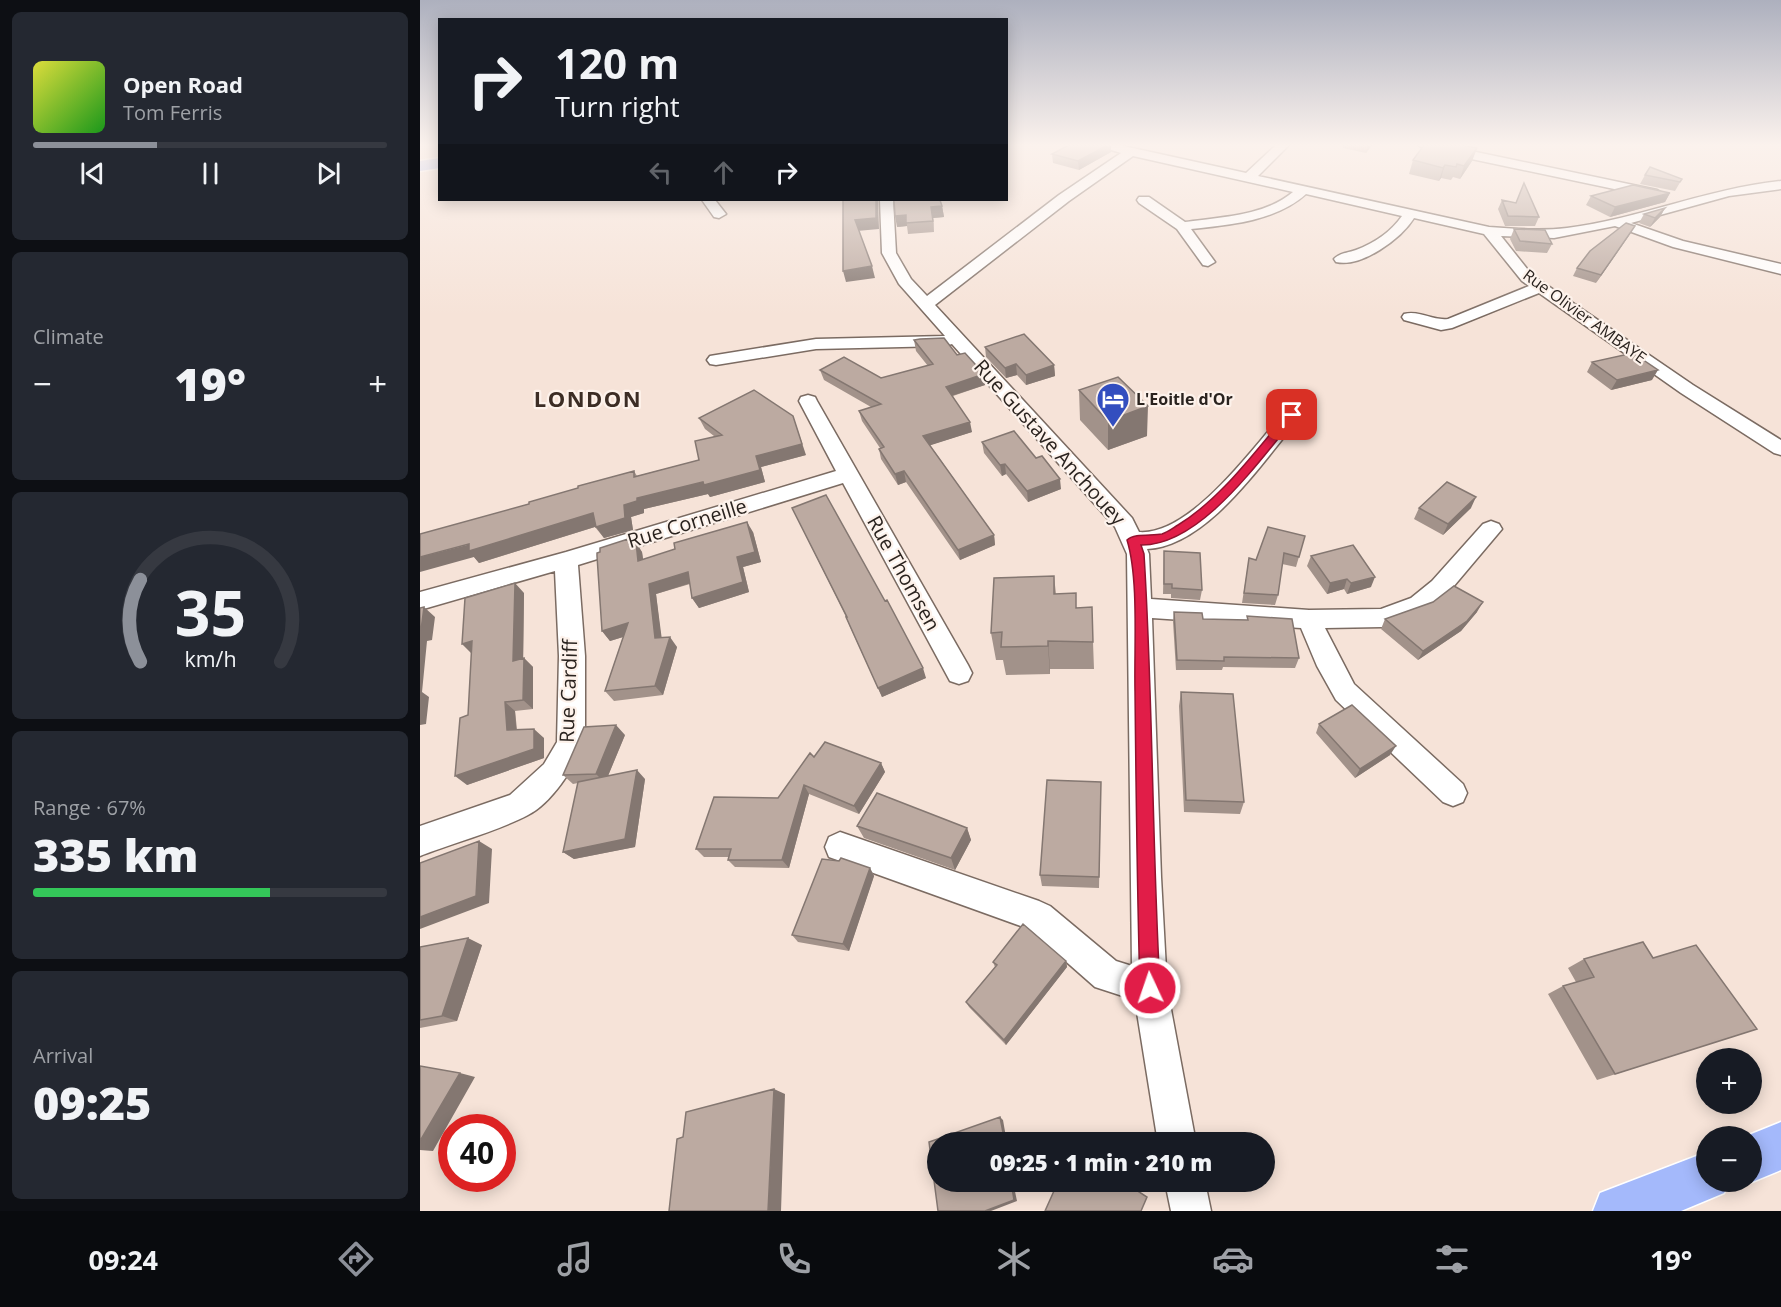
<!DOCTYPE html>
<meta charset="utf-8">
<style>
body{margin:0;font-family:"Open Sans",sans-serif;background:#242831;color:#f1f3f6;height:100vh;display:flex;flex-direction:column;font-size:22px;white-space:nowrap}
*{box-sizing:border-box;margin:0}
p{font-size:20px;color:#9ea1a6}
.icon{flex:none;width:33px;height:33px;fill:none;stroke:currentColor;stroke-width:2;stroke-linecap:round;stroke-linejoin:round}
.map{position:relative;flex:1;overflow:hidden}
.details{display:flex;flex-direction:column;gap:12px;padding:12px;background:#0d0f14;width:420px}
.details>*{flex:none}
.top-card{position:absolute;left:18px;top:18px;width:570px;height:183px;border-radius:0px;box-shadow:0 3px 15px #0003;background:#171b24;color:#f1f3f6;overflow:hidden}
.tools{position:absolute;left:1276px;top:1048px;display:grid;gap:12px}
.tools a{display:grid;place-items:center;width:66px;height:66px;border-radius:50%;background:#171b24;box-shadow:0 3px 15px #0003;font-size:30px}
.speed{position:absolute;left:18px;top:1114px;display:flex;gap:12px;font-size:30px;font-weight:700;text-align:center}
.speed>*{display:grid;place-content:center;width:78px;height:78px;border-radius:50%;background:#171b24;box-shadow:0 3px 15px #0003;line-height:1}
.speed .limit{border:9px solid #d22;background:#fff;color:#111}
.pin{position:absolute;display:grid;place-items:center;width:51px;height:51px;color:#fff;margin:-26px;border-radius:12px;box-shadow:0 3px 9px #0006}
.me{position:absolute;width:66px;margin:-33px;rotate:357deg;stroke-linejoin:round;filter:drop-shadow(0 0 4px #0008)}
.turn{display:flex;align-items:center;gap:21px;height:126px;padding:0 18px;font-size:27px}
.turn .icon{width:78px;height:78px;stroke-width:2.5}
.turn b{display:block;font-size:42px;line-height:51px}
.lanes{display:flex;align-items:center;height:57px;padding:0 18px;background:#0003;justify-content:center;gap:30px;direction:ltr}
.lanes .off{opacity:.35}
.big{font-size:45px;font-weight:800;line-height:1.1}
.details .card{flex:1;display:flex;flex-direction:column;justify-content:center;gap:9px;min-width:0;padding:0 21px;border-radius:9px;background:#242831}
.details .dial{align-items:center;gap:0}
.dial svg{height:156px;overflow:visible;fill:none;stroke:#363941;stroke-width:7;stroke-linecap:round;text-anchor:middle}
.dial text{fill:#f1f3f6;stroke:none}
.song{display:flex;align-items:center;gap:18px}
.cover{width:72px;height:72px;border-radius:9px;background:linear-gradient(135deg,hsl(60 70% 55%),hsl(120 70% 35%))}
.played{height:6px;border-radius:3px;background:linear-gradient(90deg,#8c9099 35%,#363941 35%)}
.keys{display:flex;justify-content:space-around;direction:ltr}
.heat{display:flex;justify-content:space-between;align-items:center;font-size:33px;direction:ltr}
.charge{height:9px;border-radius:4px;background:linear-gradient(90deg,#34c759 67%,#363941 0)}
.trip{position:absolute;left:507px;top:1132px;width:348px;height:60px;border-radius:30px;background:#171b24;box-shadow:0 3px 15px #0003;font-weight:800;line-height:60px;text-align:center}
.tabs{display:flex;height:96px;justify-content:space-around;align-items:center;background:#090b0e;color:#9ea1a6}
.tabs .icon{width:42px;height:42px}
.tabs .active{color:#8c9099}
.tabs b{font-size:27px;color:#f1f3f6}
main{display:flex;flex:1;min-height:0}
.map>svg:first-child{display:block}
</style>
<main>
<section class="details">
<div class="card">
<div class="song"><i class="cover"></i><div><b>Open Road</b><p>Tom Ferris</p></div></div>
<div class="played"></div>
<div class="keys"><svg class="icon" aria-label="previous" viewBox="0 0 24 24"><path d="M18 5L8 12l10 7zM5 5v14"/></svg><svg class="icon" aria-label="pause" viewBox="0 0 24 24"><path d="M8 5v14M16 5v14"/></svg><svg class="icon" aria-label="next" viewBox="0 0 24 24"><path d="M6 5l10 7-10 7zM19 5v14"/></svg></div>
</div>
<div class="card"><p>Climate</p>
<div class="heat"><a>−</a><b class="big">19°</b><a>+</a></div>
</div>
<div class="card dial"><svg viewBox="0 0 100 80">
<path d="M14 69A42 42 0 1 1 86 69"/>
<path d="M14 69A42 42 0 0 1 14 27" stroke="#8c9099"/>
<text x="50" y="56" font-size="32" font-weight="700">35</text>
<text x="50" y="72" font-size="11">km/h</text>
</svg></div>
<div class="card"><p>Range · 67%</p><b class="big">335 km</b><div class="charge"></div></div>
<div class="card"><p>Arrival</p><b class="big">09:25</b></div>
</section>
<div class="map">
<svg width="1361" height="1211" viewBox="0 0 1361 1211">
<rect width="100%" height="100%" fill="#f6e3d8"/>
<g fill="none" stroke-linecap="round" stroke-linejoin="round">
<g stroke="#7b6b62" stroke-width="3">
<path id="minor" d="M675 145H699L826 173 856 145H869L838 176 1069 227C1095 229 1121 231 1147 228 1219 219 1286 189 1361 181V189L1309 196 1211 223 1263 241 1361 264V274L1253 247 1195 226 1134 238 1081 236 1112 275 1273 385 1361 440V455L1354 453 1261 393 1119 293 1032 328 1021 330 984 320 982 317 984 314C999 310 1013 321 1028 319L1109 286 1102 281 1064 234 994 218C981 239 941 268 916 262L914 259C919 253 928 253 936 250 954 243 971 232 982 216L886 194C856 221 810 225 771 229L795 262 788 266 783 265 757 229 719 203 717 200 719 197H729L765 222C800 217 845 216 873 192L713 156 649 201 515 305 712 518 719 532C770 536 834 447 865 411H879L881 415 879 419C842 462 788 546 727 549L729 554 731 599 889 610 961 609 991 598 1012 581 1063 524 1071 521 1079 524 1082 529 1028 593 1007 610 962 627 905 628 934 684 1043 784 1047 793 1043 802 1033 806 1023 802 916 700 897 666 881 628 732 618 741 877 747 988 776 1143H738L715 1000 675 987 609 929 409 857 405 847 409 837 420 832 619 901 630 906 696 961 712 966 707 554 695 527 532 344 525 346 396 349 296 365 290 364 287 360 290 356 296 355 396 339 525 336 479 284 462 253 460 200H473L476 253 491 279 507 296 639 195 701 153Z
M998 145H1023L1237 190 1244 194 1237 198 1004 149Z
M282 200H295L306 214 299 218 294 217Z
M388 395 395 397 397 401 548 665 552 673 548 681 539 684 530 681 423 483 158 565 165 656V744C154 767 132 803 108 815 78 831 33 843 0 856V826L90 795 124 764 137 742 139 656 135 571 0 610V592L146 552 416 471 379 401 381 397Z
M745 1182H785L791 1211H751Z"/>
</g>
<g stroke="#fff" stroke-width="3">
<path id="major" d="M20 158V168L0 171V161Z
M1361 1122V1170L1332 1182V1137H1324Z
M1287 1152V1182H1309L1304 1193 1261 1211H1173L1180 1193Z"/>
</g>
<use href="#minor" fill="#fff" fill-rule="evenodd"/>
<use href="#major" fill="#a4b9fb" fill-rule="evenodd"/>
</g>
<path fill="#a2928a" d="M649 145H691V152L659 170 633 163 632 154Z
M923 145H952L946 153 923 148Z
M1057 148 1052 161 1040 179 1033 177 1031 180 1021 178 1019 181 989 174 993 160Z
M1225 175 1262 179 1255 191 1220 184Z
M1250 193 1245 202 1190 217 1166 205 1171 196Z
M1082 200 1096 203 1119 217 1115 226H1085L1078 209Z
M522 206 524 217 513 218 514 232 488 234 487 226 477 227Z
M1245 208 1240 217 1230 227 1219 223 1224 214Z
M1094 229 1132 244 1127 253 1096 251 1090 239Z
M1210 234 1176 283 1153 276 1157 268Z
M494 340 537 355 565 385 533 396 552 432 510 445 574 535 575 545 540 560 486 482 478 485 461 459 459 449 460 448 442 421 439 411 451 407 404 380 400 370 461 378 508 366 496 351Z
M565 347 634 365 635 376 606 385 597 375 586 378 566 357Z
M1172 362 1232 380 1191 390 1167 372Z
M659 390 727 436 688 450 660 420Z
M279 418 386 455 341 467 345 482 290 497 288 494 224 509V513L211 517 213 530 184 538 175 527 59 563 54 557 109 504 214 471 217 476 279 460 294 436 285 429Z
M562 442 641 489 608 502 586 474 582 476 564 453Z
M372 508 506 678 462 697 430 627 426 617Z
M999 508H1051L1023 535 994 519Z
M333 532 341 562 323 567 329 592 279 608 272 598 270 584 236 594 241 638 257 647 243 695 194 701 185 691 203 637 190 641 182 631 208 539 211 543 222 552 223 560Z
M885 536 876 567 862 564 858 595 855 605 822 603 829 558 836 560Z
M744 551 782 590 780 600 751 598V594H743Z
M891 556 951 587 927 594 924 589 907 594 887 566Z
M634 576 636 594 656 608 673 642 674 669H630V674L586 675 583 660H576L571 633Z
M104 593 103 658H104L113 667V709L95 711 97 729 124 738V758L47 785 48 715Z
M1013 602 1057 612 1041 631 998 660 961 629 965 619Z
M754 612 783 619 827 620V616L879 658 875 668 803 667 802 670H756L753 622Z
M761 692 824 802 820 814 764 812 759 706Z
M899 724 970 755 935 778 896 733Z
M205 735 188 776 225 779 215 847 154 859 143 852 158 783 153 784 143 775Z
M394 757 461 763 465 772 439 814 389 794 369 868 315 867 308 860 309 857H284L276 849 358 798Z
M681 782 679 888 622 886 620 875Z
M437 826 547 828 551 840 535 870 444 838Z
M450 868 454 876 429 951 378 942 372 935Z
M62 945 37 1021 0 1028V947Z
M1233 958 1337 1029 1177 1080 1128 994 1143 986 1156 982 1148 968 1164 959Z
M646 961 647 967 586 1045 549 1007 546 1002 575 967 573 962Z"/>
<path fill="#847771" d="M688 145H691V152L659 170 658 161Z
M948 145H952L946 153Z
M1057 148 1052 161 1040 179 1044 166Z
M1025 165 1021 178 1019 181 1023 168Z
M1250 193 1245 202 1190 217 1195 207Z
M456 200H458L459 229 437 231 435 220Z
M522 206 524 217 513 218 514 232 511 207Z
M1245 208 1240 217 1230 227 1235 218Z
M486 215 487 226 477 227 475 216Z
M1215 226 1210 234 1176 283 1181 275Z
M452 266 455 278 426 282 423 271Z
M596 364 597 375 586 378 585 368Z
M634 365 635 376 606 385V375Z
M1238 370 1232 380 1191 390 1197 380Z
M564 374 565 385 528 397 526 387Z
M728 406 727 436 688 450V421Z
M373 416 386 455 341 467 345 482 290 497 288 494 224 509V513L211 517 213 530 184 538 176 527 204 505 217 498 336 456Z
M550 422 552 432 505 447 503 436Z
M585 464 586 474 582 476 580 465Z
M484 471 486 482 478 485 475 474Z
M640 479 641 489 608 502 607 491Z
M1056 497 1051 508 1023 535 1028 524Z
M173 513 181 525 59 563 54 557 0 572V557Z
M327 522 333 532 341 562 323 567 329 592 279 608 272 598 317 557Z
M574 535 575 545 540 560 538 550Z
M216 542 222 552 225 572 218 561Z
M268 572 274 582 236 594 243 648 235 638 229 584Z
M955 577 951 587 927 594 931 583Z
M927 579 924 589 907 594 910 583Z
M95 583 104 593 103 671 93 661Z
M1063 602 1057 612 1041 631 998 660 1003 651Z
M4 607 15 617 12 640 7 641 3 682 2 692 9 697 6 724 0 725V630Z
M208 623 216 633 190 641 182 631Z
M250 637 257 647 243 695 235 686Z
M52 641V654L42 644Z
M628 641 630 669V674L628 646Z
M104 658 113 667V709L103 700Z
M503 668 506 678 462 697 458 688Z
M85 702 95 711 97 739 87 730Z
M196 725 205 735 185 783 176 774Z
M114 729 124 738V758L47 785 35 776Z
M976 746 970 755 935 778 940 769Z
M461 763 465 772 439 814 434 806Z
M217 770 225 779 215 847 154 859 143 852Z
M384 785 389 794 369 868 362 860Z
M547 828 551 840 535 870 531 858Z
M59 841 72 849 69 903 0 929V917Z
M450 868 454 876 429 951 423 944Z
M48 938 62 945 37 1021 22 1016Z
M646 961 647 967 586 1045 584 1040Z
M40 1073 55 1077 13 1151 0 1150V1141Z
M354 1089 365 1094 361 1211H348Z
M580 1117 583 1120 587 1143H585Z
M591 1182H593L597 1201 571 1211H565Z"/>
<path fill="#bcaaa1" stroke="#847771" stroke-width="1.5" d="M649 145H688L658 161 632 154Z
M1004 145H1041L1057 148 1044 166 1037 164 1036 167 1025 165 1023 168 993 160Z
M1230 167 1262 179 1260 182 1225 175Z
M1104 183 1119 217 1088 216 1082 200 1096 203Z
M1213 185 1250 193 1195 207 1171 196Z
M423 200H456V218L435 220 452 266 423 271Z
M474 200H520L522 206 511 207 513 221 486 223V215L475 216Z
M1245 208 1235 218 1224 214Z
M1206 223 1215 226 1181 275 1157 268 1170 251Z
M1094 229 1125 230 1132 244 1100 241Z
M604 334 634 365 606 375 596 364 585 368 565 347Z
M524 338 537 355 545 353 564 374 526 387 550 422 503 436 574 535 538 550 484 471 475 474 459 449 464 447 439 411 461 404 400 370 424 357 461 378 513 364 494 340 500 339Z
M1213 353 1238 370 1197 380 1172 362Z
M698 377 728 406 688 421 659 390Z
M334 390 373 416 382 444 336 456 340 470 284 485 283 482 217 498V501L204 505 205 518 176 527 173 513 49 551V544L0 557V534L109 504V502L158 488V486L214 471V477L279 460 275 441 302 435 279 418Z
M594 431 616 458 622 456 640 479 607 491 585 464 580 465 562 442Z
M1027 482 1056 497 1028 524 999 508Z
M406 495 465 601 467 600 503 668 458 688 426 617H427L372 508Z
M327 522 335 552 317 557 323 582 272 598 268 572 229 584 235 638 250 637 235 686 185 691 208 623 182 631 177 556V553L180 552V548L208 539 209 544 216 542 218 561 255 549 254 543Z
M848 527 885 536 879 557 864 553 858 595 824 593 829 558 836 560Z
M933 545 955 577 931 583 927 579 910 583 891 556Z
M744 551 780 553 782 590 752 588V584H744Z
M634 576V594L656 593V608L672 607 673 642 628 641V646L581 647 582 632 571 633 574 578Z
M95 583 93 661 104 658 103 700 85 702 87 730 114 729V749L35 776 40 718 48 715 52 641 42 644 45 598Z
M1034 586 1063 602 1047 621 1003 651 965 619 1013 602Z
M4 607 1 630H0V608Z
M754 612 782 613 783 619 828 620 827 616 872 619 879 658 804 657V661L757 660Z
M761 692 813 694 824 802 766 800Z
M932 705 976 746 940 769 899 724Z
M196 725 176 774 143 775 164 727Z
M405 742 461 763 434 806 384 785 362 860H308L311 849H276L294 797 358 798 390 753 394 757Z
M217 770 205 839 143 852 158 782Z
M627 780 681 782 679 877 620 875Z
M457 793 547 828 531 858 437 826Z
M59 841 56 896 0 917V863Z
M421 858 450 868 423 944 372 935 402 859 419 861Z
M603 924 646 961 584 1040 546 1002 577 965 573 962Z
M48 938 22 1016 0 1020V947Z
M1223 942 1233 958 1276 945 1337 1029 1195 1074 1143 986 1174 977 1164 959Z
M0 1066 40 1073 0 1141Z
M354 1089 348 1211H249L257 1139 263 1137 266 1112Z
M580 1117 585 1143H518V1182H591L594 1200 565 1211H518L509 1142Z
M638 1182H704L727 1197 721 1211H625Z"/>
<linearGradient id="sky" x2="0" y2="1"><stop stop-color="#adb0be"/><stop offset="0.46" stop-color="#fbf2ed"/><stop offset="1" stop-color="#fbf2ed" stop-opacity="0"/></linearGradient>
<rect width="1361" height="315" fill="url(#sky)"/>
<path fill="#e11d48" stroke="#92132f" stroke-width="1.5" d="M872 412 877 415 876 417C840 459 781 546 721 545L724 554C733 698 732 843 740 988L737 994 730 997 723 994 720 988C717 889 716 790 715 691 714 648 719 579 707 540 714 533 732 536 742 534 748 532 753 528 758 525 802 498 835 451 868 413Z"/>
<defs>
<g id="hotel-pin" transform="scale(1.725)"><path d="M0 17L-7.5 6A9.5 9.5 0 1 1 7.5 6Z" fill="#334ebf" stroke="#fdf2eb"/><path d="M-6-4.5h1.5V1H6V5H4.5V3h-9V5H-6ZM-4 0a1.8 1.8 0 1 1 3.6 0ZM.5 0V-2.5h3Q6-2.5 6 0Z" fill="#fff"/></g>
</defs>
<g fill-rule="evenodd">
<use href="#hotel-pin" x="693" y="399"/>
</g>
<g text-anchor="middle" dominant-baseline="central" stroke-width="4.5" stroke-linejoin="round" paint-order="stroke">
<g font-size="16" fill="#2a231f" stroke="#fdf2eb">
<text transform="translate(1165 316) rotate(36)">Rue Olivier AMBAYE</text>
</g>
<g font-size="16" font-weight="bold" fill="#2a231f" stroke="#fdf2eb" text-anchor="start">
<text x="716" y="399">L'Eoitle d'Or</text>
</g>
<g font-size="20" fill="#2a231f" stroke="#fdf2eb">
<text transform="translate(630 442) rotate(48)">Rue Gustave Anchouey</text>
<text transform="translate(267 523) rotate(-17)">Rue Corneille</text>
<text transform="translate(484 573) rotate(61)">Rue Thomsen</text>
<text transform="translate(148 691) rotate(-88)">Rue Cardiff</text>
</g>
<g font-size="22" font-weight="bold" letter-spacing="1.5" fill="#3c2d25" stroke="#fdf2eb">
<text x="168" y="398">LONDON</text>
</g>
</g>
</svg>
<div class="tools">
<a>+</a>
<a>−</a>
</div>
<div class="speed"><div class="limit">40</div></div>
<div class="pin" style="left:872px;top:415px;background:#d93025"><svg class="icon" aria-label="arrive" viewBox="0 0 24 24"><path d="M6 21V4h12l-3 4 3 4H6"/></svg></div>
<svg class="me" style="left:730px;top:988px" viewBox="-20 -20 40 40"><circle r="17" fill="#e11d48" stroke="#fff" stroke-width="3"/><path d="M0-11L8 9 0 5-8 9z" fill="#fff"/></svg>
<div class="trip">09:25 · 1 min · 210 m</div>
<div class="top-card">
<div class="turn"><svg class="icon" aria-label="right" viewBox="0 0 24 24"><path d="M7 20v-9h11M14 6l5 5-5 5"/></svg><div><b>120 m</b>Turn right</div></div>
<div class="lanes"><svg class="icon off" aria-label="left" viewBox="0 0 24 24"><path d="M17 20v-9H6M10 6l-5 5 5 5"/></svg><svg class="icon off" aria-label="ahead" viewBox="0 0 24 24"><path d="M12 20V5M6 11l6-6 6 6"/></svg><svg class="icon" aria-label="right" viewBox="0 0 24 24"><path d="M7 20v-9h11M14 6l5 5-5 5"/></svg></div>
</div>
</div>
</main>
<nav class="tabs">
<b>09:24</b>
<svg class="icon active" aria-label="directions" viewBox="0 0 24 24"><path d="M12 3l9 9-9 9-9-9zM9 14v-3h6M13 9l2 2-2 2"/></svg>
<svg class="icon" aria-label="music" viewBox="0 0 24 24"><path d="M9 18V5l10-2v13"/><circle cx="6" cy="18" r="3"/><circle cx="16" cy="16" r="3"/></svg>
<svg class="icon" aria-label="phone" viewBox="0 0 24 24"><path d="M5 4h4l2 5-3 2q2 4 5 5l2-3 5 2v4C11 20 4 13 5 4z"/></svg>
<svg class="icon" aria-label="climate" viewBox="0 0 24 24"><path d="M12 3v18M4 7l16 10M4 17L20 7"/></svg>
<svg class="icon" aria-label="car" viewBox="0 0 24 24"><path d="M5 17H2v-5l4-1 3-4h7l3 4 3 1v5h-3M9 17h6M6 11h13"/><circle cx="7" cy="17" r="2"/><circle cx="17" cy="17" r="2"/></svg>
<svg class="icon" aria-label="filters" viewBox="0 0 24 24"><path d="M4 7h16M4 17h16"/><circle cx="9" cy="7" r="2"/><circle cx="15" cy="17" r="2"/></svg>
<b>19°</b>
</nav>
